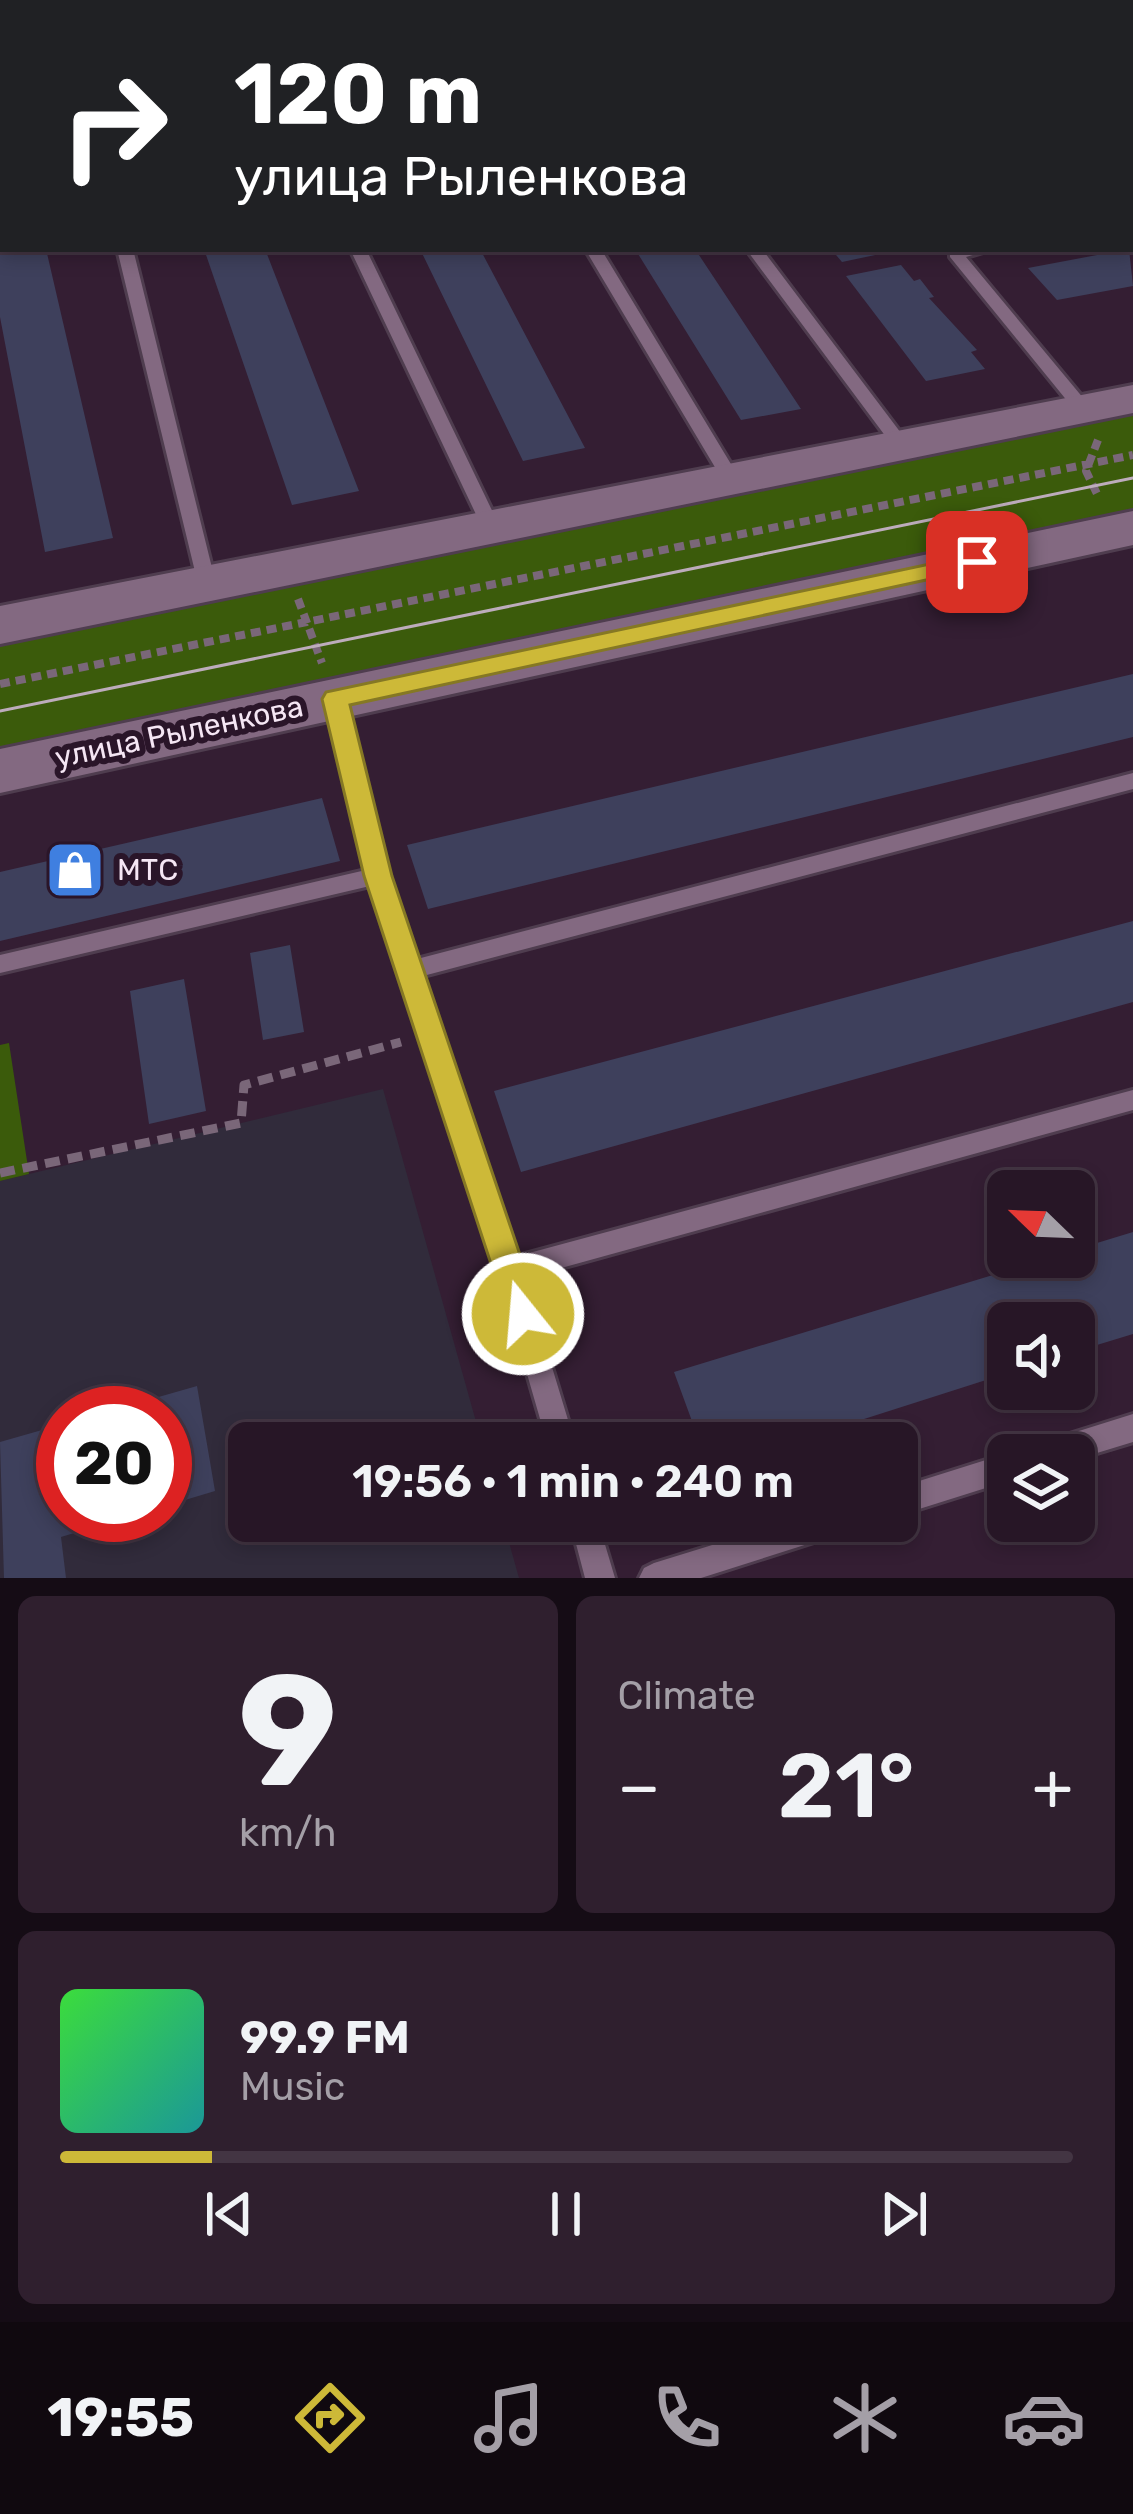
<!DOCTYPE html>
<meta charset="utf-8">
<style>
body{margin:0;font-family:Rubik,sans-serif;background:#2f1f2e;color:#f1f3f6;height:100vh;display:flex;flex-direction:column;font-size:45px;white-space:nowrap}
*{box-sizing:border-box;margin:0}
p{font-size:39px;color:#a49fa7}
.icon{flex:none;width:66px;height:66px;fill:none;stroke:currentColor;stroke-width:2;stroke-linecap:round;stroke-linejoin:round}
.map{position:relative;height:1578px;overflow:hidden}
.panel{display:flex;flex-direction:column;gap:18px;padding:18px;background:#150c15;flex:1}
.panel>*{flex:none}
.guide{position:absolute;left:0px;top:0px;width:1134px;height:252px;box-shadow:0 6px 18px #0003,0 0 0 3px #433543;background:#202124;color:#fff;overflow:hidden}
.needle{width:78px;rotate:293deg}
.buttons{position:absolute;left:987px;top:1170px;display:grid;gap:24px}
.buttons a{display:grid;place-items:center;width:108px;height:108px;border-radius:18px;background:#271626;box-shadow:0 6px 18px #0003,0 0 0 3px #433543;font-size:60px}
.speed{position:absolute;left:36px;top:1386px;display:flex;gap:24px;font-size:60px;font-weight:700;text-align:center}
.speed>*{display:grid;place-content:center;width:156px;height:156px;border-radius:50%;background:#271626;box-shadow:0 6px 18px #0003,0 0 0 3px #433543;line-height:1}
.speed .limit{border:18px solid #d22;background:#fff;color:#111}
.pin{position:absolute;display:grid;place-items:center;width:102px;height:102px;color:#fff;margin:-51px;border-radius:24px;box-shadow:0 6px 18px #0006}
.me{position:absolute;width:132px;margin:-66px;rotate:343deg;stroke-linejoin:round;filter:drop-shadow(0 0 9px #0008)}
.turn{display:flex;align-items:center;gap:42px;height:252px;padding:0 36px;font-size:54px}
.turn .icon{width:156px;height:156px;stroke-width:2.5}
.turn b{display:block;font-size:84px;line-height:102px}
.big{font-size:90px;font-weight:600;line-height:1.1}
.panel .widget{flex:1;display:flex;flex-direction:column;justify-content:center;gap:18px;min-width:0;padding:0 42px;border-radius:18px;background:#2f1f2e}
.panel .dial{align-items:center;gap:0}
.dial b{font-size:156px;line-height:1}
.song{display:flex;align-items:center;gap:36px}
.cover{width:144px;height:144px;border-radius:18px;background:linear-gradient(135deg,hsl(120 70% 55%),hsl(180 70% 35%))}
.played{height:12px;border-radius:6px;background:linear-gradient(90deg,#cdb938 15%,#433543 15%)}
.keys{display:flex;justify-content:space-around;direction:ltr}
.heat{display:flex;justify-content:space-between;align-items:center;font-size:66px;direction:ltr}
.panel .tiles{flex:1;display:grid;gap:18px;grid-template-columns:1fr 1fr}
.widget:last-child{grid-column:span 2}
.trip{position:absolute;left:228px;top:1422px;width:690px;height:120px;border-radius:18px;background:#271626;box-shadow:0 6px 18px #0003,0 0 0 3px #433543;font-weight:600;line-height:120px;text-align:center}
.tab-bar{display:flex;height:192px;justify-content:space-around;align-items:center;background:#10090f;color:#a49fa7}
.tab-bar .icon{width:84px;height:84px}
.tab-bar .current{color:#cdb938}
.tab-bar b{font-size:54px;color:#f1f3f6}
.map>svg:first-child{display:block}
</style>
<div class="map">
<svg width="1133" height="1578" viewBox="0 0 1133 1578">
<rect width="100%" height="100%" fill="#341e33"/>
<path fill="#312b3b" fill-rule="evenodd" d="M383 1089 482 1443H249V1521H503L519 1578H0V1181ZM63 1413H165V1515H63Z"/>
<path fill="#3b5b0b" d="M1133 415V510L0 748V644Z
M9 1043 29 1174 0 1181V1045Z"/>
<path fill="#3e405c" d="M0 249H46L113 538 45 552 0 317Z
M204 249H265L359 491 292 505Z
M420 249H480L585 448 523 461Z
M635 249H695L801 409 741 420Z
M831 249H876L880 254 842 262Z
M1129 249 1133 286 1057 300 1028 268Z
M901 265 914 281 920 279 934 297 929 298 977 350 971 352 985 369 926 381 846 276Z
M1133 674V737L428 909 407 845Z
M322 798 340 861 0 941V872Z
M1133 921V1002L521 1172 494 1091Z
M290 945 304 1032 263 1040 250 953Z
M184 979 206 1111 149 1124 130 991Z
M1133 1232V1334L1074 1352V1323H1008V1373L789 1443H700L674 1372 1052 1257H1074V1250Z
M197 1386 215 1491 165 1506V1413L106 1412Z
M63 1424V1515L130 1516 61 1537 66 1578H4L0 1442Z"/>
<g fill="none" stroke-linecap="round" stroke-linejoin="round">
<g stroke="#4f3d4f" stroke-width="6">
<path id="service" d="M561 0H574L576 3H563Z
M758 0H770L772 3H760Z
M0 206H3V215H0Z
M1131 218H1133V228H1131Z
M117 249H133L216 584 207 590 198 584Z
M350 249H366L500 527 497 531 491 533 482 527Z
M585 249H601L740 479 737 483 731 485 722 479Z
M746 249H762L907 441V449H895Z
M957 249H993L966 257 1089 405V413H1077L950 257V251Z
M335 692 345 699 389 876 417 959 1133 773V789L423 976 518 1256 1133 1090V1110L525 1278 575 1443H547L497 1270 370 886 0 973V955L366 870 325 699Z
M1133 1414V1442L1074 1460V1455H1033L1037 1445 1047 1441Z
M1008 1453 1013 1455H1008V1481L897 1516V1488Z
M570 1521H598L615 1578H585Z
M790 1521H850L846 1531 836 1535 701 1578H639L644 1568 654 1563Z"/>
</g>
<g stroke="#4f3d4f" stroke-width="6">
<path id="secondary" d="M1133 385V413L0 644V606Z
M1133 511V545L0 793V749Z"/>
</g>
<path stroke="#7a6779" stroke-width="8" stroke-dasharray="10 6" stroke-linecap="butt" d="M1098 440 1086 471 1099 498
M298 599 322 663
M0 684 1133 455"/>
<path stroke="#7a6779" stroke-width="9" stroke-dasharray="15 8" stroke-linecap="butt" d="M0 1173 241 1123 244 1085 401 1042"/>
<use href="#service" fill="#836981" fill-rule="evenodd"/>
<use href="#secondary" fill="#836981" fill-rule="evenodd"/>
<path stroke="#bdacbc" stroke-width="3" d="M0 711 1133 478"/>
</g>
<path fill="#cdb938" stroke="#857824" stroke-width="3" d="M977 554 986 556V567L350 705 392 876 540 1314 535 1325 523 1330 511 1325 364 876 322 699 326 692Z"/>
<defs>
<g id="shop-square" transform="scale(3)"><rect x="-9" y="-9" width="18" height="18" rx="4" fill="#3f7fe0" stroke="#2a1529"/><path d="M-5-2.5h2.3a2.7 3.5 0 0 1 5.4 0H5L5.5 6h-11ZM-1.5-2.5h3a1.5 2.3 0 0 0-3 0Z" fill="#fff"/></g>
</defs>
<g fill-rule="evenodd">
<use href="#shop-square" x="75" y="870"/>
</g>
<g text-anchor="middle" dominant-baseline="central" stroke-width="12" stroke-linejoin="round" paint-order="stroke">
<g font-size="30" fill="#f5e6f4" stroke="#2a1529">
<text transform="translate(179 732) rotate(-12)">улица Рыленкова</text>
</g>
<g font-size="30" fill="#f5e6f4" stroke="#2a1529" text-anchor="start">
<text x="117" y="870">МТС</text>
</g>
</g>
</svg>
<div class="buttons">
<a><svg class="needle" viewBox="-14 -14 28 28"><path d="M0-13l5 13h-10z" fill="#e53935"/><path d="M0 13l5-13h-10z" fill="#a49fa7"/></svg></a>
<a><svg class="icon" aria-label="sound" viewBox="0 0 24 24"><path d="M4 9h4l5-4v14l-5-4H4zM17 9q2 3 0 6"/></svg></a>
<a><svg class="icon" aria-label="layers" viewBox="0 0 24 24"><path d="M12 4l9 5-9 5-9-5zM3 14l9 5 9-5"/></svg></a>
</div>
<div class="speed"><div class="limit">20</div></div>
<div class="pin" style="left:977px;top:562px;background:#d93025"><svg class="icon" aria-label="arrive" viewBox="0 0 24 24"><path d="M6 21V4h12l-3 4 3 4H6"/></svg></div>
<svg class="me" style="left:523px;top:1314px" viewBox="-20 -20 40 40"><circle r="17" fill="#cdb938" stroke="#fff" stroke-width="3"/><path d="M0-11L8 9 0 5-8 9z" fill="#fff"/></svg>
<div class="trip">19:56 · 1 min · 240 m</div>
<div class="guide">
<div class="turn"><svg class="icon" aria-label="right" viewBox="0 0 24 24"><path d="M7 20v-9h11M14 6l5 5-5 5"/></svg><div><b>120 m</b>улица Рыленкова</div></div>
</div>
</div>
<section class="panel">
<div class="tiles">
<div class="widget dial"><b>9</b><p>km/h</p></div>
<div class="widget"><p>Climate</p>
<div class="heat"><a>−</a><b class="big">21°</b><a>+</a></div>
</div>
<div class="widget">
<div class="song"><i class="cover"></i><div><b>99.9 FM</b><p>Music</p></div></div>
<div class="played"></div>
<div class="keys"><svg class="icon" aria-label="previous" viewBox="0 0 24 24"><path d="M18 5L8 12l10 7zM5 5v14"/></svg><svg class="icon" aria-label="pause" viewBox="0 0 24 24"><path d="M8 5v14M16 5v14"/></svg><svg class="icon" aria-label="next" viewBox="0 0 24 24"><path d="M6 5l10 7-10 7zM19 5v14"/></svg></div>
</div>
</div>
</section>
<nav class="tab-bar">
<b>19:55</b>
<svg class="icon current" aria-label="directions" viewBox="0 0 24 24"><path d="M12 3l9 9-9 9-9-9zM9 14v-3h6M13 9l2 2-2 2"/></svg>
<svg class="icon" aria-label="music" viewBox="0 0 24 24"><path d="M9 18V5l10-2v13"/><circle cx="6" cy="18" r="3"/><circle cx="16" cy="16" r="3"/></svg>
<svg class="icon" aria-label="phone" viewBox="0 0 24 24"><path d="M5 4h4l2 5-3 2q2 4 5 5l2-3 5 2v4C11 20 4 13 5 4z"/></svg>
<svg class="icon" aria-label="climate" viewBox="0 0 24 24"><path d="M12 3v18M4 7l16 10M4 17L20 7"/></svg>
<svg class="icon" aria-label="car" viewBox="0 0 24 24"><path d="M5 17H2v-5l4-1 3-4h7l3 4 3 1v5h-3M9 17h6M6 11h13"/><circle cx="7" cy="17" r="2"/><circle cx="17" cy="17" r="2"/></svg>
</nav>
